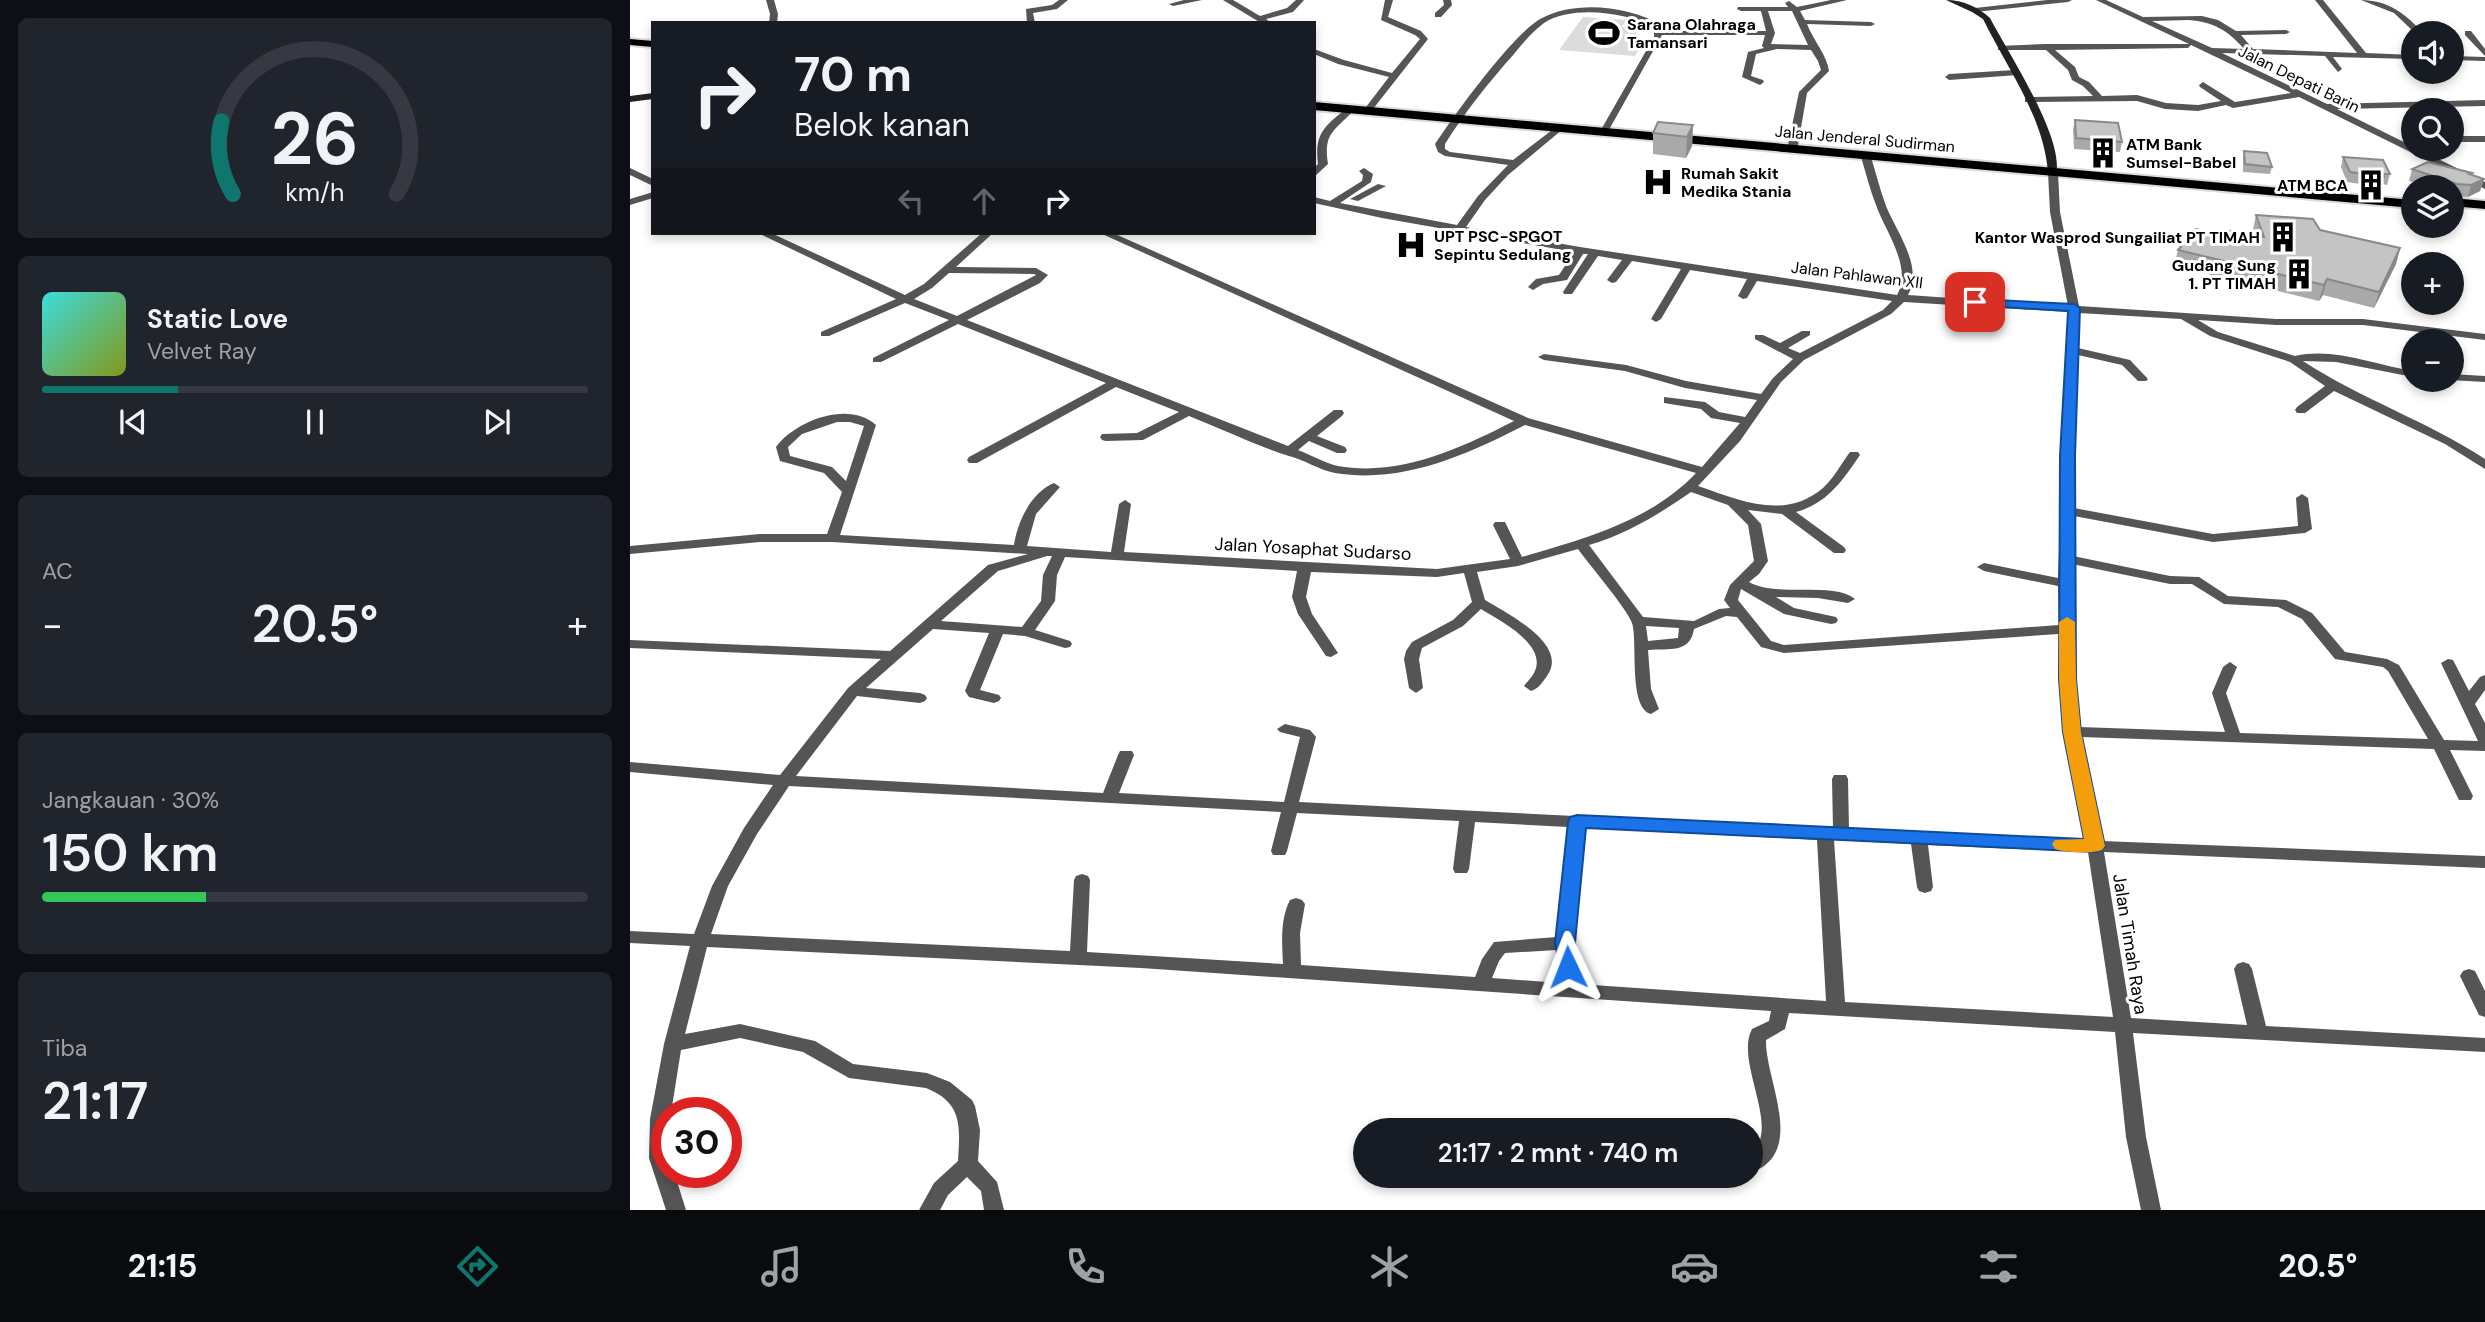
<!DOCTYPE html>
<html lang="id">
<meta charset="utf-8">
<style>
body{margin:0;font-family:"DM Sans",sans-serif;background:#20242c;color:#f1f3f6;height:100vh;display:flex;flex-direction:column;font-size:26px;white-space:nowrap}
*{box-sizing:border-box;margin:0}
p{font-size:23px;color:#9ea1a6}
.icon{flex:none;width:38px;height:38px;fill:none;stroke:currentColor;stroke-width:2;stroke-linecap:round;stroke-linejoin:round}
.map{position:relative;flex:1;overflow:hidden}
.sheet{display:flex;flex-direction:column;gap:18px;padding:18px;background:#0d0f14;width:630px}
.sheet>*{flex:none}
.top-card{position:absolute;left:21px;top:21px;width:665px;height:214px;border-radius:0px;box-shadow:0 4px 10px #0003;background:#171b24;color:#f1f3f6;overflow:hidden}
.buttons{position:absolute;left:1771px;top:21px;display:grid;gap:14px}
.buttons a{display:grid;place-items:center;width:63px;height:63px;border-radius:50%;background:#171b24;box-shadow:0 4px 10px #0003;font-size:35px}
.speed{position:absolute;left:21px;top:1097px;display:flex;gap:14px;font-size:35px;font-weight:700;text-align:center}
.speed>*{display:grid;place-content:center;width:91px;height:91px;border-radius:50%;background:#171b24;box-shadow:0 4px 10px #0003;line-height:1}
.speed .limit{border:10px solid #d22;background:#fff;color:#111}
.pin{position:absolute;display:grid;place-items:center;width:60px;height:60px;color:#fff;margin:-30px;border-radius:14px;box-shadow:0 4px 10px #0006}
.me{position:absolute;width:77px;margin:-38px;rotate:358deg;stroke-linejoin:round;filter:drop-shadow(0 0 5px #0008)}
.turn{display:flex;align-items:center;gap:24px;height:147px;padding:0 28px;font-size:32px}
.turn .icon{width:91px;height:91px;stroke-width:2.5}
.turn b{display:block;font-size:49px;line-height:60px}
.lanes{display:flex;align-items:center;height:66px;padding:0 28px;background:#0003;justify-content:center;gap:35px;direction:ltr}
.lanes .off{opacity:.35}
.big{font-size:52px;font-weight:600;line-height:1.1}
.sheet .widget{flex:1;display:flex;flex-direction:column;justify-content:center;gap:10px;min-width:0;padding:0 24px;border-radius:10px;background:#20242c}
.sheet .dial{align-items:center;gap:0}
.dial svg{height:182px;overflow:visible;fill:none;stroke:#363941;stroke-width:7;stroke-linecap:round;text-anchor:middle}
.dial text{fill:#f1f3f6;stroke:none}
.song{display:flex;align-items:center;gap:21px}
.cover{width:84px;height:84px;border-radius:10px;background:linear-gradient(135deg,hsl(180 70% 55%),hsl(70 70% 35%))}
.played{height:7px;border-radius:4px;background:linear-gradient(90deg,#0f766e 25%,#363941 25%)}
.keys{display:flex;justify-content:space-around;direction:ltr}
.heat{display:flex;justify-content:space-between;align-items:center;font-size:38px;direction:ltr}
.charge{height:10px;border-radius:5px;background:linear-gradient(90deg,#34c759 30%,#363941 0)}
.trip{position:absolute;left:723px;top:1118px;width:410px;height:70px;border-radius:35px;background:#171b24;box-shadow:0 4px 10px #0003;font-weight:600;line-height:70px;text-align:center}
.dock{display:flex;height:112px;justify-content:space-around;align-items:center;background:#090b0e;color:#9ea1a6}
.dock .icon{width:49px;height:49px}
.dock .current{color:#0f766e}
.dock b{font-size:32px;color:#f1f3f6}
main{display:flex;flex:1;min-height:0}
.map>svg:first-child{display:block}
</style>
<main>
<section class="sheet">
<div class="widget dial"><svg viewBox="0 0 100 80">
<path d="M14 69A42 42 0 1 1 86 69"/>
<path d="M14 69A42 42 0 0 1 9 37" stroke="#0f766e"/>
<text x="50" y="56" font-size="32" font-weight="700">26</text>
<text x="50" y="72" font-size="11">km/h</text>
</svg></div>
<div class="widget">
<div class="song"><i class="cover"></i><div><b>Static Love</b><p>Velvet Ray</p></div></div>
<div class="played"></div>
<div class="keys"><svg class="icon" aria-label="previous" viewBox="0 0 24 24"><path d="M18 5L8 12l10 7zM5 5v14"/></svg><svg class="icon" aria-label="pause" viewBox="0 0 24 24"><path d="M8 5v14M16 5v14"/></svg><svg class="icon" aria-label="next" viewBox="0 0 24 24"><path d="M6 5l10 7-10 7zM19 5v14"/></svg></div>
</div>
<div class="widget"><p>AC</p>
<div class="heat"><a>−</a><b class="big">20.5°</b><a>+</a></div>
</div>
<div class="widget"><p>Jangkauan · 30%</p><b class="big">150 km</b><div class="charge"></div></div>
<div class="widget"><p>Tiba</p><b class="big">21:17</b></div>
</section>
<div class="map">
<svg width="1855" height="1210" viewBox="0 0 1855 1210">
<rect width="100%" height="100%" fill="#fff"/>
<path fill="#dcdcdc" d="M953 17 996 20 992 27 1009 29 1004 37 1016 38 1005 56 929 50Z"/>
<g fill="none" stroke-linecap="round" stroke-linejoin="round">
<g stroke="#dbdbdb" stroke-width="4">
<path id="trunk" d="M0 39 23 41V47L0 45Z
M684 102 1783 200V208L684 110Z
M1822 198 1855 201V209L1822 206Z"/>
</g>
<path fill="#555" fill-rule="evenodd" d="M136 0H144L148 14 147 23H139L140 14Z
M429 0H438L427 9 403 13 405 23H397L396 9 422 5Z
M554 0H572L543 6 539 4Z
M593 0H603L630 16 657 8 666 0H674L663 12 636 19 641 23H631Z
M755 0H763L758 17 791 31 798 39 743 109 740 110 736 107 759 77 708 64 684 54V49L714 60 762 73 790 39 785 35 751 20Z
M813 0H821L822 5 811 17H805V13L814 5Z
M1201 0H1217L1170 11 1175 20 1241 22 1245 24 1241 26 1177 24C1183 40 1197 55 1199 71L1177 93 1168 145 1163 148 1158 145 1169 92 1191 70 1188 61 1181 50 1147 49 1126 54 1121 76 1133 80 1134 82 1130 85 1112 77 1118 52 1134 48 1132 46 1135 35H1032L980 128 976 131 972 128 1024 37V28C997 12 942 5 914 23 903 31 893 43 884 54 859 82 835 112 815 144V149L820 152 883 160 926 127 933 129 878 175 855 200 836 227 950 247 1267 295C1283 267 1255 231 1246 205 1240 190 1236 173 1231 157L1236 154 1241 157C1246 173 1250 190 1256 206 1266 231 1294 267 1278 295L1438 306 1420 212 1418 173 1423 170 1428 173 1430 212 1449 306 1646 319H1733L1855 334V340L1733 325H1646L1568 320 1588 332 1665 356C1704 347 1745 365 1783 371V377L1706 362 1673 361C1731 399 1797 421 1855 459V469L1815 444 1704 391 1675 413H1667L1665 410 1667 407 1695 386 1660 362 1580 336 1551 319 1449 313 1448 348 1500 360 1518 379 1516 381H1508L1492 365 1448 355 1444 508 1583 534 1668 526 1666 498 1672 494 1678 498 1682 529 1675 533 1583 542 1444 516 1443 556 1540 576 1569 577 1598 596 1656 600 1682 613 1715 652 1757 659 1769 665 1814 740 1848 741 1811 663 1818 659 1823 660 1839 691 1850 677 1855 675V690L1845 704 1855 723V751L1820 750 1843 796 1841 800H1829L1827 796 1804 749 1451 737 1472 841 1855 856V868L1474 852 1501 1018 1617 1025 1604 969 1607 964 1613 962 1619 964 1622 969 1636 1026 1855 1038V1052L1503 1033 1516 1137 1531 1210H1511L1496 1137 1485 1032 1159 1013 1155 1029 1136 1040C1135 1080 1178 1153 1120 1173V1154C1153 1130 1104 1062 1122 1029L1139 1021 1141 1011 511 968 77 947 55 1034 110 1024 185 1041 223 1064 297 1073 320 1082 342 1100 345 1106 350 1130 348 1161 367 1182 374 1210H354L351 1191 337 1177 318 1195 310 1210H289L304 1183 328 1161C330 1126 333 1103 296 1088L219 1078 173 1052 110 1038 51 1050 41 1113H37V1172H44L56 1210H36L19 1158 20 1119 34 1044 60 946 0 943V931L64 934 82 886 114 828 143 785 0 772V762L150 775 218 688 251 659 0 648V640L260 651 358 565 398 554 202 542H130L0 554V546L130 534H197L212 492 194 473 150 461 146 447C165 421 219 400 246 425L210 535 384 545C387 523 401 492 424 483L430 487 406 514 397 546 481 552 489 504 495 500 501 504 494 552 807 569 880 559 863 525 865 522H875L892 557C953 539 1021 521 1066 473L895 425C836 455 773 484 705 473 689 470 675 460 659 456 627 446 592 429 559 416L513 440 476 441 472 440 470 437 472 434 507 433 549 412 486 387 347 463H339L337 460 339 457 476 383 328 324 251 362H243V358L319 320 275 303 199 336H191V332L266 299 128 233H141L275 295 294 284 352 233H363L326 267 406 268 418 275 410 283 337 320 658 446 704 410H712L714 413 712 416 687 436 715 447 717 450 715 453H707L679 441 668 450C681 455 695 463 708 466 770 477 831 448 884 421L470 233H483L898 418 1072 467 1110 423 1081 418 1071 409 1034 403V397L1075 402 1089 412 1115 417 1127 400 1055 388 995 371 914 360 908 357 914 354 996 365 1056 381 1131 394 1143 378 1163 359 1125 339V335H1133L1150 343 1172 331H1180V335L1158 348 1170 353 1253 310 1262 301 1127 281 1117 298 1113 299 1108 296 1117 279 1060 270 1031 319 1026 322 1021 319 1051 269 1002 261 986 282 982 283 977 280 992 260 968 256 942 294H934L933 292 958 254H953L937 280 913 284 903 290 898 287 906 279 929 275 944 252 752 218 684 203V197L700 201 732 181 733 175 729 171 734 168 743 174 741 182 710 203 827 225 848 196 878 165 815 156 808 152 805 144C824 115 884 32 912 18 946 0 999 6 1031 25L1032 31H1136L1131 11H1111L1107 9 1108 7H1158L1155 3 1159 1 1167 7ZM1138 11H1162L1178 45 1141 44 1145 33ZM319 273 404 274 406 275 327 316 284 299 302 288ZM1274 302 1438 312 1428 578 1354 563 1347 567 1354 571 1428 586 1429 625 1154 645 1141 641 1108 600 1111 589 1154 614 1201 624 1206 623 1208 620 1206 617 1164 608 1146 597 1188 598 1218 603 1225 599C1203 581 1147 598 1119 582L1129 574 1138 561 1131 524 1118 510 1152 514 1204 553H1214L1216 550 1214 547 1166 512C1198 503 1212 481 1230 455L1228 452H1220C1211 464 1204 478 1193 488 1154 521 1110 500 1068 486L1110 441 1151 382 1174 360 1261 314ZM207 422H220L234 426 216 481 202 467 160 456 158 447 172 434ZM1061 492 1098 505 1118 525 1124 561 1100 585 1094 600 1100 608 1089 609 1064 621 1013 617 959 545C997 534 1029 514 1061 492ZM948 549C958 563 998 610 1002 623 1008 641 998 708 1021 714L1029 709 1021 689 1018 650C1039 648 1060 654 1064 629L1096 616 1107 617 1131 647 1154 653 1429 634 1430 679 1434 732 1456 840 1219 830 1218 779 1216 775H1204L1202 779 1203 829 669 802 686 737 680 730 655 724 647 729 650 732 670 737 654 802 489 793 504 755 502 751H490L488 755 473 793 166 776 227 696 290 703 295 701 297 698 295 695 290 693 236 688 303 629 359 633 335 691 339 697 364 703 369 701 371 698 369 695 350 690 373 634 395 636 435 648 440 647 442 644 440 641 405 630 425 601 427 575 435 557 667 571 662 597 668 614 696 656 701 657 708 653 682 614 676 597 681 572 807 577 834 573 842 602 823 620 782 642 776 651 774 659 779 688 786 693 793 688 789 659 792 648 833 626 851 609C869 620 919 645 904 673 902 677 897 682 894 686L901 691C908 689 912 683 917 676 940 644 876 613 855 600L847 572 888 566ZM417 556H422L413 575 411 601 392 627 311 621 368 571ZM1442 564 1540 584H1562L1594 604 1648 607 1672 619 1705 659 1753 667 1758 671 1798 739 1610 733 1596 693 1607 667 1600 662 1593 667 1582 693 1595 732 1449 727 1444 679ZM1016 626 1049 628 1048 638 1018 641ZM159 786 651 812 641 851 643 855H655L657 851 667 813 829 821 823 869 825 873H837L839 869 845 822 938 827 927 937 864 942 852 959 845 977 671 965 670 933 675 904 672 900 666 898 660 900C650 919 652 943 653 964L457 952 460 880 458 876 452 874 446 876 444 880 440 951 81 934 98 886 127 834ZM955 828 1187 840 1196 1001 948 984 944 943ZM1204 840 1281 844 1287 887 1289 891 1295 893 1301 891 1303 887 1298 845 1458 852 1483 1017 1215 1002ZM927 950 930 983 862 978 869 961 875 953Z
M1417 0H1442L1438 2 1345 12 1341 10 1345 8Z
M1466 0H1476L1513 17 1572 16 1588 20 1606 31 1656 30 1660 32 1656 34 1611 35 1623 49 1727 53 1685 0H1693L1736 53 1783 55V59L1703 57 1712 69 1708 72 1695 56 1592 53 1697 104 1855 100V106L1707 109 1855 182V189L1669 97 1603 108 1596 105 1568 111 1535 109 1507 101 1395 102V98L1398 97 1463 96 1453 86 1442 80 1438 70 1416 50H1368V46L1416 44H1559ZM1559 20C1583 22 1598 30 1614 49L1582 48 1522 21ZM1561 45 1661 93 1605 102 1573 82 1569 85 1570 87 1591 101 1568 105 1536 103 1507 95 1472 96 1459 82 1449 77 1445 67 1425 50 1558 48Z
M1731 0C1758 0 1776 14 1793 33H1785L1764 13Z
M1835 31H1841L1855 49V56L1835 35Z
M1822 56 1855 57V61L1822 60Z
M1385 70 1388 71V75L1319 80 1315 77 1319 74Z
M717 108 724 110C705 131 693 132 698 164L684 177V168L688 164C684 133 695 126 717 108Z
M1822 136H1855V142H1822Z
M0 168 23 179V186L0 175Z
M748 184 756 186 728 201 720 199Z
M23 192V198L0 205V199Z
M1822 374 1855 376V382L1819 380H1822Z
M1839 969 1845 971 1855 991V1017L1849 1015 1830 976 1833 971Z
M1065 1176H1096L1093 1182 1073 1188 1066 1186 1063 1180Z"/>
<path fill="#222" fill-rule="evenodd" d="M1316 0C1333 0 1348 7 1360 18 1378 53 1435 138 1426 175L1418 173C1414 117 1377 68 1353 19L1342 12Z
M23 93V99L0 102V96Z"/>
<use href="#trunk" fill="#000" fill-rule="evenodd"/>
</g>
<path fill="#a9a9a9" d="M1445 120 1492 142 1490 152 1444 149 1443 130Z
M1063 125 1062 146 1056 158 1023 154V133Z
M1614 151 1642 167 1640 174 1613 172V159Z
M1713 157 1760 174 1757 185 1752 184V187L1717 182 1711 167Z
M1782 169 1842 175 1854 179 1850 191 1838 197 1824 196 1822 195V187H1799L1779 181Z
M1626 215 1770 248 1766 264 1744 308 1693 295 1689 301 1544 266 1548 250 1596 236H1624L1623 230Z"/>
<path fill="#898989" d="M1063 125 1062 146 1056 158 1057 137Z
M1854 179 1850 191 1838 197 1841 185Z
M1770 248 1766 264 1744 308 1749 292Z
M1697 279 1693 295 1689 301 1694 285Z"/>
<path fill="#c4c4c4" stroke="#898989" stroke-width="2" d="M1445 120 1488 123 1492 142 1446 138Z
M1028 122 1063 125 1057 137 1023 133Z
M1614 151 1637 153 1642 167 1615 164Z
M1713 157 1753 160 1760 174H1753L1754 177 1720 172Z
M1798 162 1842 173 1839 174 1854 179 1841 185 1827 184 1782 169Z
M1626 215 1683 219 1690 230 1770 248 1749 292 1697 279 1694 285 1548 250 1566 229 1596 236 1600 231 1634 237Z"/>
<path fill="#1a73e8" stroke="#114b97" stroke-width="2" d="M1345 299 1444 304 1450 308 1445 456 1446 679 1451 732 1475 846 1472 850 1465 852 956 828 945 943 948 967 945 972 938 974 931 972 925 943 938 822 940 817 947 815 1454 839 1433 732 1429 679 1430 456 1438 311 1341 305V300Z"/>
<path fill="#f59e0b" d="M1437 617 1445 622 1446 679 1451 732 1475 846 1472 850C1458 854 1438 853 1425 849L1422 844 1425 840 1454 839 1433 732 1429 679V622Z"/>
<defs>
<g id="stadium-bare" transform="scale(2.415)"><path d="M0-5a6.5 5 0 1 0 0 10a6.5 5 0 1 0 0-10ZM-3.5-1.8h7v3.6h-7Z" fill="#000" stroke="#fff" stroke-width="2.5" paint-order="stroke"/></g>
<g id="building-bare" transform="scale(2.415)"><path d="M-4-6H4V6H1V3H-1V6H-4ZM-2.5-4.3h1.7v1.8h-1.7ZM.8-4.3h1.7v1.8H.8ZM-2.5-1h1.7V.8h-1.7ZM.8-1h1.7V.8H.8Z" fill="#000" stroke="#fff" stroke-width="2.5" paint-order="stroke"/></g>
<g id="hospital-bare" transform="scale(2.415)"><path d="M-5-5h3v3.5h4V-5h3V5h-3V1.5h-4V5h-3Z" fill="#000" stroke="#fff" stroke-width="2.5" paint-order="stroke"/></g>
</defs>
<g fill-rule="evenodd">
<use href="#stadium-bare" x="974" y="33"/>
<use href="#building-bare" x="1473" y="153"/>
<use href="#hospital-bare" x="1028" y="182"/>
<use href="#building-bare" x="1741" y="185"/>
<use href="#building-bare" x="1653" y="237"/>
<use href="#hospital-bare" x="781" y="245"/>
<use href="#building-bare" x="1669" y="274"/>
</g>
<g text-anchor="middle" dominant-baseline="central" stroke-width="6" stroke-linejoin="round" paint-order="stroke">
<g font-size="16" font-weight="bold" fill="#000" stroke="#fff" text-anchor="start">
<text x="997" y="24">Sarana Olahraga<tspan x="997" dy="18">Tamansari</tspan></text>
<text x="1496" y="144">ATM Bank<tspan x="1496" dy="18">Sumsel-Babel</tspan></text>
<text x="1051" y="173">Rumah Sakit<tspan x="1051" dy="18">Medika Stania</tspan></text>
<text x="1718" y="185" text-anchor="end">ATM BCA</text>
<text x="804" y="236">UPT PSC-SPGOT<tspan x="804" dy="18">Sepintu Sedulang</tspan></text>
<text x="1630" y="237" text-anchor="end">Kantor Wasprod Sungailiat PT TIMAH</text>
<text x="1646" y="265" text-anchor="end">Gudang Sung<tspan x="1646" dy="18">1. PT TIMAH</tspan></text>
</g>
<g font-size="16" fill="#000" stroke="#fff">
<text transform="translate(1669 79) rotate(26)">Jalan Depati Barin</text>
<text transform="translate(1235 139) rotate(5)">Jalan Jenderal Sudirman</text>
<text transform="translate(1227 275) rotate(7)">Jalan Pahlawan XII</text>
</g>
<g font-size="18" fill="#000" stroke="#fff">
<text transform="translate(683 549) rotate(3)">Jalan Yosaphat Sudarso</text>
<text transform="translate(1500 944) rotate(81)">Jalan Timah Raya</text>
</g>
</g>
</svg>
<div class="buttons">
<a><svg class="icon" aria-label="sound" viewBox="0 0 24 24"><path d="M4 9h4l5-4v14l-5-4H4zM17 9q2 3 0 6"/></svg></a>
<a><svg class="icon" aria-label="search" viewBox="0 0 24 24"><circle cx="10" cy="10" r="6"/><path d="M15 15l6 6"/></svg></a>
<a><svg class="icon" aria-label="layers" viewBox="0 0 24 24"><path d="M12 4l9 5-9 5-9-5zM3 14l9 5 9-5"/></svg></a>
<a>+</a>
<a>−</a>
</div>
<div class="speed"><div class="limit">30</div></div>
<div class="pin" style="left:1345px;top:302px;background:#d93025"><svg class="icon" aria-label="arrive" viewBox="0 0 24 24"><path d="M6 21V4h12l-3 4 3 4H6"/></svg></div>
<svg class="me" style="left:938px;top:967px" viewBox="-20 -20 40 40"><path d="M0-17L14 15 0 8-14 15z" fill="#1a73e8" stroke="#fff" stroke-width="4"/></svg>
<div class="trip">21:17 · 2 mnt · 740 m</div>
<div class="top-card">
<div class="turn"><svg class="icon" aria-label="right" viewBox="0 0 24 24"><path d="M7 20v-9h11M14 6l5 5-5 5"/></svg><div><b>70 m</b>Belok kanan</div></div>
<div class="lanes"><svg class="icon off" aria-label="left" viewBox="0 0 24 24"><path d="M17 20v-9H6M10 6l-5 5 5 5"/></svg><svg class="icon off" aria-label="ahead" viewBox="0 0 24 24"><path d="M12 20V5M6 11l6-6 6 6"/></svg><svg class="icon" aria-label="right" viewBox="0 0 24 24"><path d="M7 20v-9h11M14 6l5 5-5 5"/></svg></div>
</div>
</div>
</main>
<nav class="dock">
<b>21:15</b>
<svg class="icon current" aria-label="directions" viewBox="0 0 24 24"><path d="M12 3l9 9-9 9-9-9zM9 14v-3h6M13 9l2 2-2 2"/></svg>
<svg class="icon" aria-label="music" viewBox="0 0 24 24"><path d="M9 18V5l10-2v13"/><circle cx="6" cy="18" r="3"/><circle cx="16" cy="16" r="3"/></svg>
<svg class="icon" aria-label="phone" viewBox="0 0 24 24"><path d="M5 4h4l2 5-3 2q2 4 5 5l2-3 5 2v4C11 20 4 13 5 4z"/></svg>
<svg class="icon" aria-label="climate" viewBox="0 0 24 24"><path d="M12 3v18M4 7l16 10M4 17L20 7"/></svg>
<svg class="icon" aria-label="car" viewBox="0 0 24 24"><path d="M5 17H2v-5l4-1 3-4h7l3 4 3 1v5h-3M9 17h6M6 11h13"/><circle cx="7" cy="17" r="2"/><circle cx="17" cy="17" r="2"/></svg>
<svg class="icon" aria-label="filters" viewBox="0 0 24 24"><path d="M4 7h16M4 17h16"/><circle cx="9" cy="7" r="2"/><circle cx="15" cy="17" r="2"/></svg>
<b>20.5°</b>
</nav>
